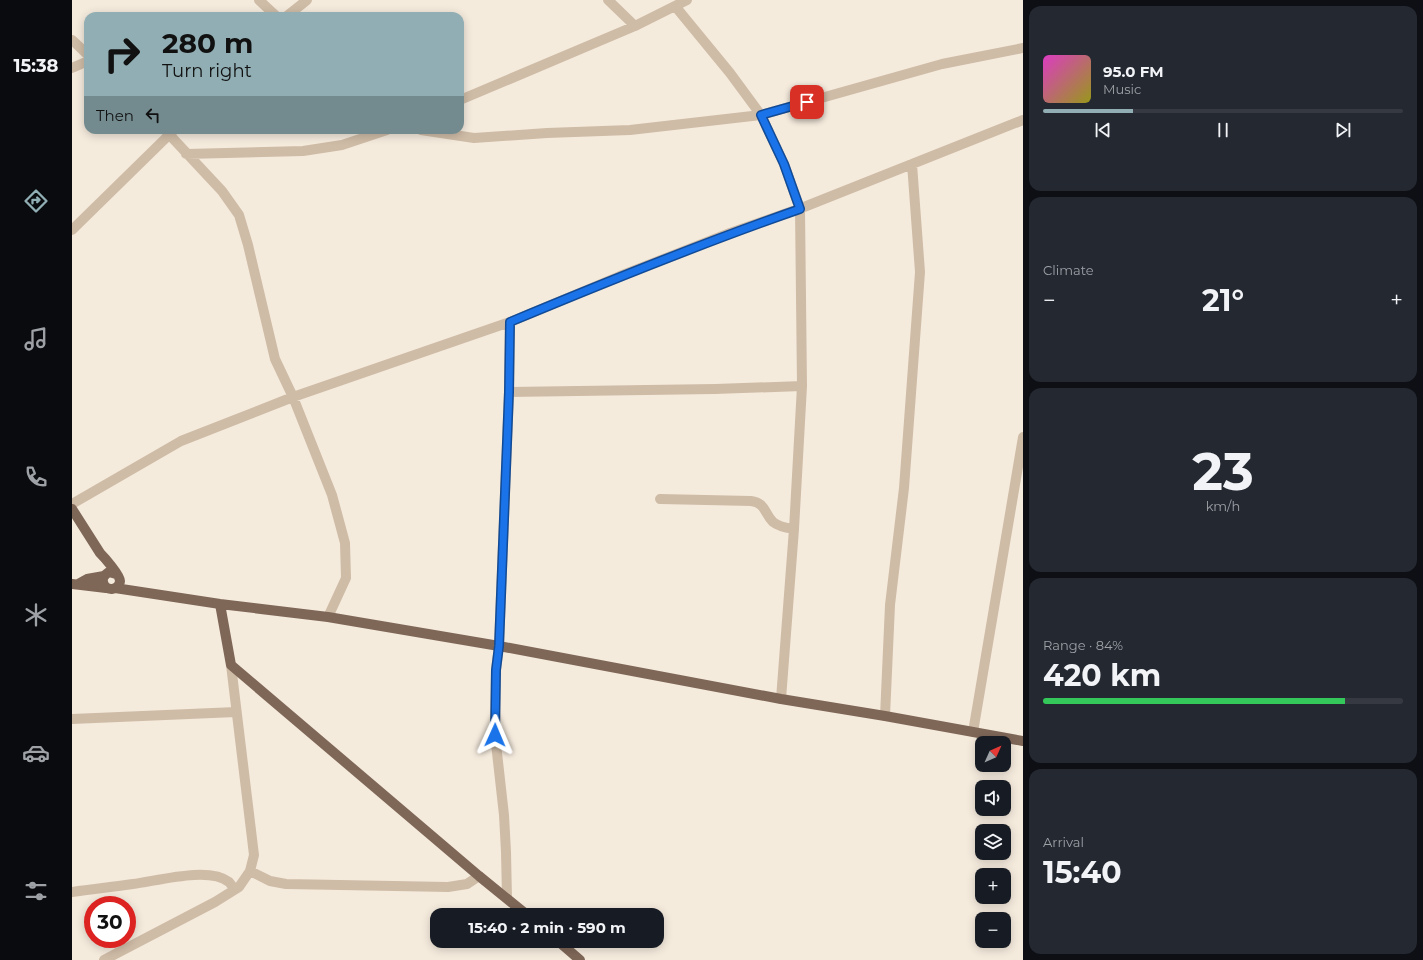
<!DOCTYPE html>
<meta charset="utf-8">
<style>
body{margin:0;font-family:Montserrat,sans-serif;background:#242831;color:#f1f3f6;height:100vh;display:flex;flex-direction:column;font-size:15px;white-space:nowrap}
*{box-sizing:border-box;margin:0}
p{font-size:13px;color:#9ea1a6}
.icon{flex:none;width:22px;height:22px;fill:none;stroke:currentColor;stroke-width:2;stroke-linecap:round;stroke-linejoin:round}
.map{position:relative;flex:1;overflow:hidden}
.details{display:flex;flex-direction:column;gap:6px;padding:6px;background:#0d0f14;width:400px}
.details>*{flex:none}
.banner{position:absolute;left:12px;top:12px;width:380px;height:122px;border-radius:12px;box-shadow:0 2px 10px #0003;background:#90aeb3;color:#111;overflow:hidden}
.needle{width:26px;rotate:45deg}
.buttons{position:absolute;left:903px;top:736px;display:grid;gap:8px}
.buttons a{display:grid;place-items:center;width:36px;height:36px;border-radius:8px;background:#171b24;box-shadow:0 2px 10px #0003;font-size:20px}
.speed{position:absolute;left:12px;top:896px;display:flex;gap:8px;font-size:20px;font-weight:700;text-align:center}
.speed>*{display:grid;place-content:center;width:52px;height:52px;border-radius:50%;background:#171b24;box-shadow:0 2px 10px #0003;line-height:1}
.speed .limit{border:6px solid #d22;background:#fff;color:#111}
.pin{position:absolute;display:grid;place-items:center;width:34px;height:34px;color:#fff;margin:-17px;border-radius:8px;box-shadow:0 2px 6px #0006}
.me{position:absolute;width:44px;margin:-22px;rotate:1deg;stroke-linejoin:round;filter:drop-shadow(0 0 3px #0008)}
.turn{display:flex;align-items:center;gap:14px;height:84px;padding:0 12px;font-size:18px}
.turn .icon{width:52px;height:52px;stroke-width:2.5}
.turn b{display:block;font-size:28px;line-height:34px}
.then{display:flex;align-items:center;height:38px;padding:0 12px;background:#0003;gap:8px;font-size:15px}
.big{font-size:30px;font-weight:700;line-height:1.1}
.details .tile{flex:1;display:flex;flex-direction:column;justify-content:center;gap:6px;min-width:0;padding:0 14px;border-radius:12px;background:#242831}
.details .dial{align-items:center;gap:0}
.dial b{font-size:52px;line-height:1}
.song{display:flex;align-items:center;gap:12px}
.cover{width:48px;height:48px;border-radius:6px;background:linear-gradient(135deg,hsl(310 70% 55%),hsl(60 70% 35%))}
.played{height:4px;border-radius:2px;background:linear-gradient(90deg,#90aeb3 25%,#363941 25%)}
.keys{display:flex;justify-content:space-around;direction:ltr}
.heat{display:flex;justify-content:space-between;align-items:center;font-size:22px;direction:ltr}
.charge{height:6px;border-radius:3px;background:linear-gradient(90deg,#34c759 84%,#363941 0)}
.trip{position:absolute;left:358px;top:908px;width:234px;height:40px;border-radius:12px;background:#171b24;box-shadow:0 2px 10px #0003;font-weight:700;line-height:40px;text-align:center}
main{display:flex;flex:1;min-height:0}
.menu{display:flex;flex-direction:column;width:72px;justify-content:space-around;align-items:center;background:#090b0e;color:#9ea1a6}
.menu .icon{width:28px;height:28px}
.menu .on{color:#90aeb3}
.menu b{font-size:18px;color:#f1f3f6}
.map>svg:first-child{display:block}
</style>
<main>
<nav class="menu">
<b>15:38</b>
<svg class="icon on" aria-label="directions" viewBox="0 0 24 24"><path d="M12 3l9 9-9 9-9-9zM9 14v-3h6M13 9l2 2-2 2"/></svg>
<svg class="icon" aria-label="music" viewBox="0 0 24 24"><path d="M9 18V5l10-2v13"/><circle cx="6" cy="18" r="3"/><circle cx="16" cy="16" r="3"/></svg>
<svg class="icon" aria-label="phone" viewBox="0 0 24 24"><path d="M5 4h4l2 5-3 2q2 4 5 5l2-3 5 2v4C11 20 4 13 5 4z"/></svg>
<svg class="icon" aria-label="climate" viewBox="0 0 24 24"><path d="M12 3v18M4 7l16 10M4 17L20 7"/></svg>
<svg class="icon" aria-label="car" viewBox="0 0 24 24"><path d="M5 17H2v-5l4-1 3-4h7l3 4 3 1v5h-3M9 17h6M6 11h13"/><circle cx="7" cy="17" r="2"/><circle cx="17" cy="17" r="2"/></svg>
<svg class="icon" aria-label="filters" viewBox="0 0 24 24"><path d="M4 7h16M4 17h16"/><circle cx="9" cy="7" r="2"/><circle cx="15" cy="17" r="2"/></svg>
</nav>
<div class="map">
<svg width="951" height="960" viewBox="0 0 951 960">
<rect width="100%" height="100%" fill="#f5ebdd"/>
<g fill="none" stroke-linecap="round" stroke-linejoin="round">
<path stroke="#cfbca7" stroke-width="10" d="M187 0 204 16
M536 0 563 26 615 0
M603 6 658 73 689 115 712 164 728 209 730 386 722 529 709 699
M215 16 235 0
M0 40 16 55
M0 68 16 61
M388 100 563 26
M93 130 150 191 167 215 176 245 203 359 221 397 260 495 273 543 274 578 256 617
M349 130 402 138 475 133 558 130 689 115 870 64 951 48
M114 154 231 151 270 145 315 130
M0 230 101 131
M437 392 643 389 730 386
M588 499 679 501C694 503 692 513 701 522 707 527 715 528 722 529
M0 504 109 441 221 397 438 322 548 276 658 233 732 207 951 120
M813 716 818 605 832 488 848 272 840 164
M0 719 164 712
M901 732 951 437
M178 871 198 881 214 884 376 887 395 884 407 876
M0 892C20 889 41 887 61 884 85 881 137 866 157 882 159 884 161 887 162 890
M435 898 434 852 432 815 423 735 424 670 427 646 437 392 438 322
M32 960 143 902 167 887 178 871 182 855 159 665"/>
<path stroke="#7f6758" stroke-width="10" d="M0 509 28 553C32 557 48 575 48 581 47 591 33 592 31 582 30 577 33 575 37 572L44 574
M0 584 34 588
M6 584 15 579 32 576
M43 588 148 604 256 617 427 646 709 699 813 716 951 741
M148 604 159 665 407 876 455 915
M486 941 508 960"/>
</g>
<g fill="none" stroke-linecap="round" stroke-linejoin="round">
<g stroke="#114b97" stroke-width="10">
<path id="route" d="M423 735 424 670 427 646 437 392 438 322C534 282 630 243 728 209L712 164 689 115 735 102"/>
</g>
<use href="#route" stroke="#1a73e8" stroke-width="7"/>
</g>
</svg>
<div class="buttons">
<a><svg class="needle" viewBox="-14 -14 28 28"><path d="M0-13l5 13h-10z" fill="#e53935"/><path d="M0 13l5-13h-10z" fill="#9ea1a6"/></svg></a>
<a><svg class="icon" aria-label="sound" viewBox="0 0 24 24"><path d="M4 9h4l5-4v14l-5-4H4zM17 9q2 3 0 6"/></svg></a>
<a><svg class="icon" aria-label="layers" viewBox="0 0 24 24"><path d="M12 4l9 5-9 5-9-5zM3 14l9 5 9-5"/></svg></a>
<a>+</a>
<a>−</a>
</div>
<div class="speed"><div class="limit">30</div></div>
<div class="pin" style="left:735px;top:102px;background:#d93025"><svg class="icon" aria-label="arrive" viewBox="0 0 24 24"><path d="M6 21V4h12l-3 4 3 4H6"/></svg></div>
<svg class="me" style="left:423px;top:735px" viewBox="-20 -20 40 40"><path d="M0-17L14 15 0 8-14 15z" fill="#1a73e8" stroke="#fff" stroke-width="4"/></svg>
<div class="trip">15:40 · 2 min · 590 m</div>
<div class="banner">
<div class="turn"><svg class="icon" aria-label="right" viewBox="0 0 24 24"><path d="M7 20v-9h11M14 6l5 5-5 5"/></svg><div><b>280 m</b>Turn right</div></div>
<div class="then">Then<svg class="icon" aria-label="left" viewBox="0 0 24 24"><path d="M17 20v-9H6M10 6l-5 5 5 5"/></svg></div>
</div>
</div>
<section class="details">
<div class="tile">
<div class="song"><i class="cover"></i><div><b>95.0 FM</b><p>Music</p></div></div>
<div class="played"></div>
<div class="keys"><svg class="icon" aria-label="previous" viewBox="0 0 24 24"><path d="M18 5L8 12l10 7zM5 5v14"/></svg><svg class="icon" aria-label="pause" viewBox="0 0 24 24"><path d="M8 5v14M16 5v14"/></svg><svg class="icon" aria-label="next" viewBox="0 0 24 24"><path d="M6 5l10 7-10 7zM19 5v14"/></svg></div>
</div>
<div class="tile"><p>Climate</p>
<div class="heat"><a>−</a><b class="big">21°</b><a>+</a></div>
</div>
<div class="tile dial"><b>23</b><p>km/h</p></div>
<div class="tile"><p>Range · 84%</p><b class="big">420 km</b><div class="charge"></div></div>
<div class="tile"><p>Arrival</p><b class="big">15:40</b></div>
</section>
</main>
